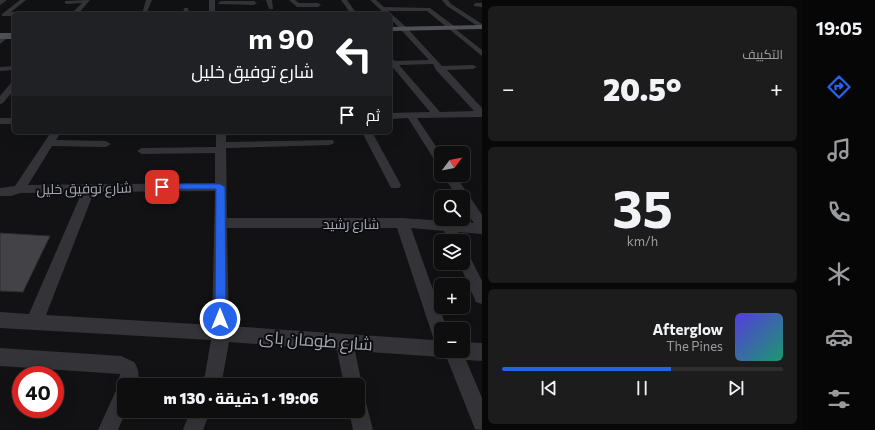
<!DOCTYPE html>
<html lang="ar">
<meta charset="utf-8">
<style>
body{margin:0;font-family:Commissioner,Cairo,sans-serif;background:#1c1c1d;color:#f1f3f6;direction:rtl;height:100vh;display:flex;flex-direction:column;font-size:15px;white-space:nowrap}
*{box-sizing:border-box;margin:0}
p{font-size:13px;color:#9b9c9e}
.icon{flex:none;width:22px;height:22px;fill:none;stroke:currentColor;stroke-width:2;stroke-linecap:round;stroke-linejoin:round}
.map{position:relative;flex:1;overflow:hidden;direction:ltr}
.details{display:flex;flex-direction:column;gap:6px;padding:6px;background:#080808;width:321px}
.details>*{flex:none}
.top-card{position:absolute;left:12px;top:12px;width:380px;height:122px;border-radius:6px;box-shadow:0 4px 16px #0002,0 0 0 1px #2e2e2f;direction:rtl;background:#202124;color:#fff;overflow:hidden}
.needle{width:26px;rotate:58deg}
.buttons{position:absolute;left:434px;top:146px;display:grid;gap:8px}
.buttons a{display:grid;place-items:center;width:36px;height:36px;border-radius:6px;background:#0e0e0f;box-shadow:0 4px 16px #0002,0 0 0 1px #2e2e2f;font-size:20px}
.speed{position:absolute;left:12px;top:366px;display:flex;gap:8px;font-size:20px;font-weight:700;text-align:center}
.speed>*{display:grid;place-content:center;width:52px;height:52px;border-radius:50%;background:#0e0e0f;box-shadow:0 4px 16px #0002,0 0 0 1px #2e2e2f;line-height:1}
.speed .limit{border:6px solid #d22;background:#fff;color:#111}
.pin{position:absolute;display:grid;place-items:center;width:34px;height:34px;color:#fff;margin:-17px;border-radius:8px;box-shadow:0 2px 6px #0006}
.me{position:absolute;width:44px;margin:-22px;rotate:0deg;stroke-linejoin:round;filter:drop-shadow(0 0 3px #0008)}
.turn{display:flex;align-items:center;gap:14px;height:84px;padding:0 12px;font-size:18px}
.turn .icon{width:52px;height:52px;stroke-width:2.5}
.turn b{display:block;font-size:28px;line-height:34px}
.then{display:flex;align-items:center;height:38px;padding:0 12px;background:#0003;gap:8px;font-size:15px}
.big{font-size:30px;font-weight:800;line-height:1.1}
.details .card{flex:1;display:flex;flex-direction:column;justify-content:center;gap:6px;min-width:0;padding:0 14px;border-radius:6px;background:#1c1c1d}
.details .dial{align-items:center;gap:0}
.dial b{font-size:52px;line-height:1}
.song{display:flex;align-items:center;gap:12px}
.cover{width:48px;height:48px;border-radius:6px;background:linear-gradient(135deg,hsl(250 70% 55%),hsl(160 70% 35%))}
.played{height:4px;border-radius:2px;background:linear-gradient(90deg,#2563eb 60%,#2e2e2f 60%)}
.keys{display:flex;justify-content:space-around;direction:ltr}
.heat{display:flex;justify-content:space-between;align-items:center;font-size:22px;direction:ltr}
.trip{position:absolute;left:117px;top:378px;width:248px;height:40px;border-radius:6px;background:#0e0e0f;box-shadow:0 4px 16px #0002,0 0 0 1px #2e2e2f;font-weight:800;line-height:40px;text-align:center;direction:rtl}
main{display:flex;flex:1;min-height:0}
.tabs{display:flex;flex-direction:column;width:72px;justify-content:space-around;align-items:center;background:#060606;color:#9b9c9e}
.tabs .icon{width:28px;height:28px}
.tabs .active{color:#2563eb}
.tabs b{font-size:18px;color:#f1f3f6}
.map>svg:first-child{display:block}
</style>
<main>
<nav class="tabs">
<b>19:05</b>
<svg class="icon active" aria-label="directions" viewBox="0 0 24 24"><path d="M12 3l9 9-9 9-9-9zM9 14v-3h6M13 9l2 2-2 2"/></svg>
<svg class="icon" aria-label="music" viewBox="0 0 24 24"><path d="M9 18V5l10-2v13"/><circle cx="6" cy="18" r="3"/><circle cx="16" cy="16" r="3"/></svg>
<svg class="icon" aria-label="phone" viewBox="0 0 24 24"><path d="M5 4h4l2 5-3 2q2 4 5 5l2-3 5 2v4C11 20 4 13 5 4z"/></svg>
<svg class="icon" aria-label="climate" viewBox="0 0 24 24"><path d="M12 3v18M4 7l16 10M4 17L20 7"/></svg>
<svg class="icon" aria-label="car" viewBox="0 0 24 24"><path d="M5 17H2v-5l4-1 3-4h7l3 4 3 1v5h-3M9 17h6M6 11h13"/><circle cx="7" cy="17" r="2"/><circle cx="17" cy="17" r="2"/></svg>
<svg class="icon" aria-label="filters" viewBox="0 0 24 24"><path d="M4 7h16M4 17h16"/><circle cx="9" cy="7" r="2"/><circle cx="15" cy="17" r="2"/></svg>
</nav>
<section class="details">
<div class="card"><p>التكييف</p>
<div class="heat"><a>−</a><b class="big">20.5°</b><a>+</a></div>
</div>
<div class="card dial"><b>35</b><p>km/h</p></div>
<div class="card">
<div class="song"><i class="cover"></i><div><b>Afterglow</b><p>The Pines</p></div></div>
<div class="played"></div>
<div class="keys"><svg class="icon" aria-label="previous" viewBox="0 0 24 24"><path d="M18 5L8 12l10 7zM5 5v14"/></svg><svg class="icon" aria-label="pause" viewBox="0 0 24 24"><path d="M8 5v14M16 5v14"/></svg><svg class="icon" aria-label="next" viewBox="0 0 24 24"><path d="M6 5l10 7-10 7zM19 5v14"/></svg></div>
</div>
</section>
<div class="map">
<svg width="482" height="430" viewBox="0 0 482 430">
<rect width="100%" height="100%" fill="#121214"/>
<path fill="#424247" stroke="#2d2c30" d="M0 233 50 236 23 292 0 291Z"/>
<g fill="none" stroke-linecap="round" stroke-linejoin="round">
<path fill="#343438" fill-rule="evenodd" d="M0 0H7L0 5Z
M20 0H26L11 12 74 11 82 3 67 4 65 3V1L90 0 78 14H14V16H2V14Z
M146 0H152L146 14H142Z
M209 0H215V14H209Z
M266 0H272L273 9H269Z
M289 0H295L299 3H318L321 5 318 7H297Z
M341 0H347L357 14H351Z
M370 0H376L384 7 430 8 454 26V28L482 50V56L427 11H388L406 27 442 66 473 65 477 67 473 69 447 70 482 108V117L417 118 441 154V165L437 164 408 118 390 119V113L430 112 390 64V57L395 61 429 60 390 18V14H385ZM433 64 436 70 474 111 440 112 399 65Z
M442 0H448L451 4 482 24V29L447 6Z
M221 1H254L257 3 254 5 219 4 218 3Z
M476 3H482V7L474 6V4Z
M184 8H188L189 14H183Z
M5 35 10 36 0 44V38Z
M14 66V70L0 71V67Z
M14 82V90L3 103 0 104V96L11 83Z
M0 118H14V124H0Z
M51 132H61L56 140 106 141 111 144 106 147 52 146 28 185 215 183V153L142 154 137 151 142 148 216 147V132H226V142L333 140 334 142 333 144 329 145 226 148 227 218H402L474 223 463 206V197H457L443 175H455L482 215V234L458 232 462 241H448L444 231 411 228 447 329H441V351H463V342L482 343V361L466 360 482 398V430L475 429 446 356 441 357 355 351 362 385 358 392V385H344L337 350 229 342 223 375 219 385H201L205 375 211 340 0 328V312L29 314 82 192 20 193 11 196H0V188L15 186ZM215 191 212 325 46 315 94 192ZM227 228H397L434 340 229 326Z
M362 132H372L401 185 399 188H391Z
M463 251 468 253 482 281V304L476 302 459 263H463Z
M0 348 121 356 134 362C139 369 140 376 136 385H124V411H126L118 430H98L118 386 120 374 0 366Z
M358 396 365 399 373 430H353L349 411H358Z
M190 411H210L203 430H183Z"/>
<path fill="#505157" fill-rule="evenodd" d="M482 25V29L390 31V27Z
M0 33H14V39H0Z"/>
</g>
<path fill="#2563eb" stroke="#184099" d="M162 184H220L225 187 226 319 225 323 220 325 216 323 215 319 216 189H160L158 187Z"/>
<g text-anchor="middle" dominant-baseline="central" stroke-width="4" stroke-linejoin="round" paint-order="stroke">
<g font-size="14" fill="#a5a8b3" stroke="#0d0d0f">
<text transform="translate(84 188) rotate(-1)">شارع توفيق خليل</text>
<text x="351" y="223">شارع رشيد</text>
</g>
<g font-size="17" fill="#a5a8b3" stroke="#0d0d0f">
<text transform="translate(316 340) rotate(4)">شارع طومان باى</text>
</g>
</g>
</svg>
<div class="buttons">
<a><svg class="needle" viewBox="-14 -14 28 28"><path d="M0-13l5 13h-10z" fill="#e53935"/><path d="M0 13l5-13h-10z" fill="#9b9c9e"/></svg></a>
<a><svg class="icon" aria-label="search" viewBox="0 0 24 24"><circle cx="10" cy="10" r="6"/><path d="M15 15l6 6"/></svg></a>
<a><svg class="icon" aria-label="layers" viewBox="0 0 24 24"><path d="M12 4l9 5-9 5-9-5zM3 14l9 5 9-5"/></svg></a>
<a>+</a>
<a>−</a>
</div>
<div class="speed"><div class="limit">40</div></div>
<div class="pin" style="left:162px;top:187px;background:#d93025"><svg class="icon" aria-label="arrive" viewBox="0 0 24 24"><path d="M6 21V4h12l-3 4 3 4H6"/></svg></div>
<svg class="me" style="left:220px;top:319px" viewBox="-20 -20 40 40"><circle r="17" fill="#2563eb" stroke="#fff" stroke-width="3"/><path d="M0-11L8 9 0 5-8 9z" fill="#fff"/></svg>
<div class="trip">19:06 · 1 دقيقة · 130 m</div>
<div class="top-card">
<div class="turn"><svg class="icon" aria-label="left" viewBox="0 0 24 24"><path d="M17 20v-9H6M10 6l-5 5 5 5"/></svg><div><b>90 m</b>شارع توفيق خليل</div></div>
<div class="then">ثم<svg class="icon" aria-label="arrive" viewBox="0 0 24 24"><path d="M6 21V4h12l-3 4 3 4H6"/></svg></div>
</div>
</div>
</main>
